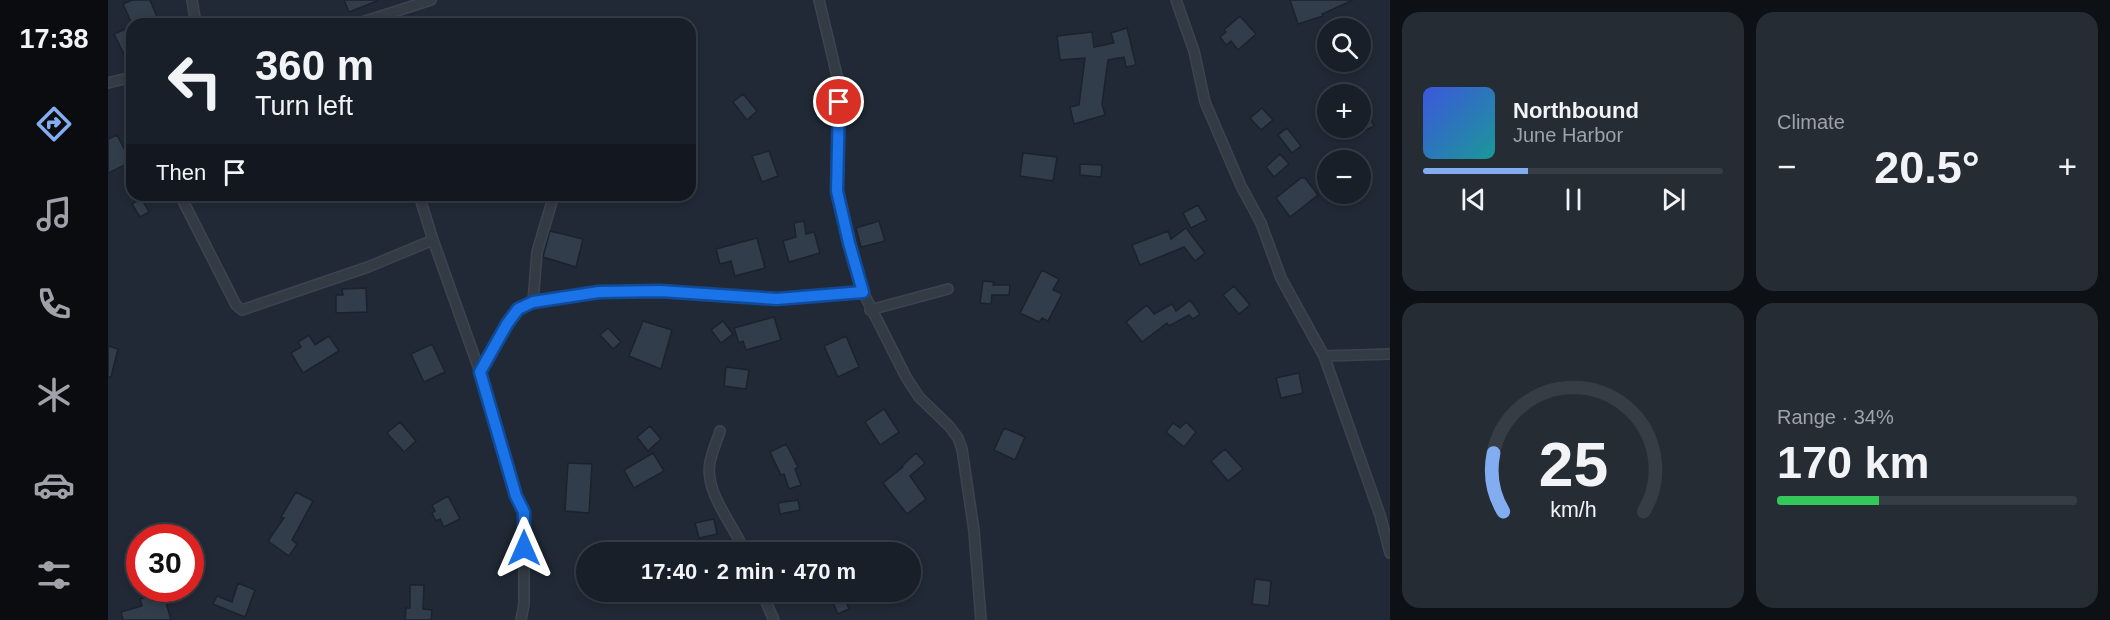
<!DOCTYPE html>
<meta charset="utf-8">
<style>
body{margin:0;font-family:Arial,sans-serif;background:#252c34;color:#f1f3f6;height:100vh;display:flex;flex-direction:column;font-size:22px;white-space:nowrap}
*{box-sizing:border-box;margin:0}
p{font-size:20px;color:#9fa2a8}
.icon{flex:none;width:33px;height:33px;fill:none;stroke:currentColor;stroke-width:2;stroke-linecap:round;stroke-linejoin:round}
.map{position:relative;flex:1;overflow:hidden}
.side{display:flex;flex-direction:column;gap:12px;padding:12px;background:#0d1116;width:720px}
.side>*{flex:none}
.guide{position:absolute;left:18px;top:18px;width:570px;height:183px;border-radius:18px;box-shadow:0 3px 9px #0003,0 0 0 2px #363d45;background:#181f28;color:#f1f3f6;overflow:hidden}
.tools{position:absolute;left:1209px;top:18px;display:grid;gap:12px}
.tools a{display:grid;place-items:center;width:54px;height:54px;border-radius:50%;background:#181f28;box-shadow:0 3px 9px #0003,0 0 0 2px #363d45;font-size:30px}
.speed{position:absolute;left:18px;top:524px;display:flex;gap:12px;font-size:30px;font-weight:700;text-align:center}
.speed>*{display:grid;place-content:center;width:78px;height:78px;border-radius:50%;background:#181f28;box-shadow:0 3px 9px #0003,0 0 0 2px #363d45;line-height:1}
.speed .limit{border:9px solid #d22;background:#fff;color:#111}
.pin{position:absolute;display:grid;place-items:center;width:51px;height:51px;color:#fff;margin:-26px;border:3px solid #fff;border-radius:50%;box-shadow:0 2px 6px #0007}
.me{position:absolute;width:66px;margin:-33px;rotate:0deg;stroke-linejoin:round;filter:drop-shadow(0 0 4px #0008)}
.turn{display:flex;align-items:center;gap:21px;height:126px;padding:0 30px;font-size:27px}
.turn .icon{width:78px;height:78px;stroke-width:2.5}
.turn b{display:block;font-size:42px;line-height:51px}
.then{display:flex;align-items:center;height:57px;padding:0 30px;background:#0003;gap:12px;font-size:22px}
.big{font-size:45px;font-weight:800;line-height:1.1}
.side .card{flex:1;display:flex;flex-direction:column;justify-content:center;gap:9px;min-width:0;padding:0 21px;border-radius:18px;background:#252c34}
.side .dial{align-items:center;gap:0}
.dial svg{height:156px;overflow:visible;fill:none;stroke:#363d45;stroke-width:7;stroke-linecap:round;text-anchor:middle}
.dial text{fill:#f1f3f6;stroke:none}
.song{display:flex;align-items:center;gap:18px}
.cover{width:72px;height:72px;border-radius:9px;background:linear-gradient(135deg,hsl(230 70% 55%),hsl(180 70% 35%))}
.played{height:6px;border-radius:3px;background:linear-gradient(90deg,#83adf1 35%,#363d45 35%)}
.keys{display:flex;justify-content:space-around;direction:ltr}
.heat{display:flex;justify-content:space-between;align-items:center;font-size:33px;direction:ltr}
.charge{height:9px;border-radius:4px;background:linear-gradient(90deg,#34c759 34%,#363d45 0)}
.side .tiles{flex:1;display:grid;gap:12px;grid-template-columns:repeat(2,1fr)}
.trip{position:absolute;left:468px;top:542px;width:345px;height:60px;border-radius:30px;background:#181f28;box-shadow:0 3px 9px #0003,0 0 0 2px #363d45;font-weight:800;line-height:60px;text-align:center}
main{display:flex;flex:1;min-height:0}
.tab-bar{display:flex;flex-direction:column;width:108px;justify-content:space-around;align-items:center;background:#0a0c10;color:#9fa2a8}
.tab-bar .icon{width:42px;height:42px}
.tab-bar .active{color:#83adf1}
.tab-bar b{font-size:27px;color:#f1f3f6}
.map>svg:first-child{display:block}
</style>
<main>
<nav class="tab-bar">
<b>17:38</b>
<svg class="icon active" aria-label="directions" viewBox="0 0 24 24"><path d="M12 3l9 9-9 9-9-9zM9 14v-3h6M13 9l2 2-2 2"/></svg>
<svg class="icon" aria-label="music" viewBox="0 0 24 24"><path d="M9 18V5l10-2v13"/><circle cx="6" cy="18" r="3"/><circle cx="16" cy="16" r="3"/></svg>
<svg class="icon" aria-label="phone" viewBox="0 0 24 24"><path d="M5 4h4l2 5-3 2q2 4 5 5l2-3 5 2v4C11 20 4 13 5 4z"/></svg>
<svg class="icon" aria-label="climate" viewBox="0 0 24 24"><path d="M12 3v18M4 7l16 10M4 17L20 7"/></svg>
<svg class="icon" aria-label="car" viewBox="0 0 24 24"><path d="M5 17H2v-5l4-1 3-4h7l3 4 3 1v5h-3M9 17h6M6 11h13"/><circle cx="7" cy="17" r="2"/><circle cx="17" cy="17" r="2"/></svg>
<svg class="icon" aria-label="filters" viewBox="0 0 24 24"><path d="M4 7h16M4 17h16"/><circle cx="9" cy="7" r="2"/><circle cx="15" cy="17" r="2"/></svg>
</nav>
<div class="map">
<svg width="1282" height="620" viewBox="0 0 1282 620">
<rect width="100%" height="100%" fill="#202935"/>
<path fill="#323d4b" stroke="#1b222c" stroke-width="1.5" d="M24 0H42L49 17 31 24H24L15 4Z
M236 0H269V1L241 12Z
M1182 0H1245L1214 14 1215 16 1190 24Z
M1132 16 1148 34 1130 50 1123 41 1118 45 1112 37 1118 32 1116 30Z
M24 26V70L6 34Z
M1019 28 1028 65 1018 67 1016 57 1000 60 994 104 997 115 966 124 962 107 971 105 977 58 952 60 949 36 984 32 986 47 1006 43 1003 33Z
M635 94 649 111 639 120 625 102Z
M1252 98 1266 126 1252 133Z
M1154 108 1165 120 1153 130 1142 118Z
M1179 128 1193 146 1184 153 1170 135Z
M9 135 23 162 0 173V139Z
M661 151 670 176 654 182 644 156Z
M915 153 949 157 945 181 912 176Z
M1172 154 1181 164 1166 177 1158 167Z
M972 164 994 165 993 177 972 175Z
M1193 178H1197L1210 195 1182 217 1168 198Z
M33 198 41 212 32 217 24 204Z
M1090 205 1099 220 1083 228 1075 213Z
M696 221 698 234 706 232 712 253 681 262 675 241 688 237 686 223Z
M771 221 777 241 753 247 748 228Z
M1078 228 1097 253 1087 261 1076 247 1032 265 1024 245 1060 231 1063 239Z
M442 231 475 239 468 267 435 257Z
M649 238 657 268 627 276 623 261 612 264 608 249Z
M934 270 951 279 945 290 954 294 940 321 934 318 931 322 912 313Z
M875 281 886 282 885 285H902L901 295H884L883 304 872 303Z
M1126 286 1142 305 1131 314 1115 295Z
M258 288 259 312 228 313V295H235L234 289Z
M1082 300 1092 314 1085 319 1081 315 1061 326 1059 323 1034 342 1018 322 1039 305 1046 314 1064 304 1068 311Z
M666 317 673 340 638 350 635 341 631 343 626 328Z
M535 321 564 330 553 369 521 356Z
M615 321 625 334 613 343 603 330Z
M500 328 513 342 505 349 492 335Z
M201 335 207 345 221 336 231 351 195 373 183 353 193 347 190 342Z
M738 336 751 367 730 377 716 346Z
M324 344 337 372 316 382 303 354Z
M0 346 10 349 3 377H0Z
M618 367 641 370 638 389 616 386Z
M1191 373 1195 393 1173 398 1168 378Z
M776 409 791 432 772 445 757 422Z
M292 422 308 441 296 452 279 433Z
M1078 422 1088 432 1076 447 1058 432 1065 423 1072 428Z
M542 426 553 439 540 451 529 437Z
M896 428 917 437 907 460 886 450Z
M678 444 690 467 687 469 693 485 681 489 676 474 673 475 662 452Z
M1117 449 1135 469 1120 481 1103 461Z
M545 453 556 471 526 488 516 470Z
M808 453 817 463 802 476 818 499 799 514 775 483 795 467 794 466Z
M460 463 484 464 481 513 457 511Z
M188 492 205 501 184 540 189 544 181 556 160 541 176 518 173 517Z
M340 496 352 519 336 527 332 519 328 521 324 513 327 511 324 505Z
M690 500 692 510 672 514 670 503Z
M606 519 609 534 591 538 587 523Z
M1147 579 1163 581 1161 606 1144 604Z
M130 583 147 590 137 617 105 604 109 596 124 602Z
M302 585H316L315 609 324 610 323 620H297L298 608H302Z
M55 592 63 620H15L13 612 34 606 32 599Z
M734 593 741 609 730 614 723 598Z"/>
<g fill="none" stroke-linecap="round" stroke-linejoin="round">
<g stroke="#3d444f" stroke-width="12">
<path id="street" d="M84 0 88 24
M711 0 730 80 729 191 755 292 798 377 811 397 841 426 850 438 854 449 866 531 873 620
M1068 0 1086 51 1097 102 1133 186 1153 223 1173 278 1216 356 1272 515 1282 553
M248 24 323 0
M0 83 24 77
M72 195 128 305 134 310 260 267 325 240
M311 195 325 240 372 372 408 496 416 512V604L413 620
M425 302 429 252 446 195
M762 310 840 289
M1216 356 1282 354
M372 372 399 324 410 309 425 302 491 292 552 291 669 299 755 292
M612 431C609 441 604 452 602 462 596 493 626 525 637 552
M653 591 666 620"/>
</g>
<use href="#street" stroke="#333b45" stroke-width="9"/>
</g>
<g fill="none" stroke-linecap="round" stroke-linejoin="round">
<g stroke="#114b97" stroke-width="15">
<path id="route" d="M416 548V512L408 496 372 372 399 324 410 309 425 302 491 292 552 291 669 299 755 292 741 243 729 191 731 102"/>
</g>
<use href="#route" stroke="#1a73e8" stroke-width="10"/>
</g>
</svg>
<div class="tools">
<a><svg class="icon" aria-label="search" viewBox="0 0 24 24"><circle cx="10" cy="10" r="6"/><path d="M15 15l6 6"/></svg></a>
<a>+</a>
<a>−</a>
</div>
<div class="speed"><div class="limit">30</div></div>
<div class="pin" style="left:731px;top:102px;background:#d93025"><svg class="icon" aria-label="arrive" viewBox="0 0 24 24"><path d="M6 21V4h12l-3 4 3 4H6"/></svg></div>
<svg class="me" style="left:416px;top:548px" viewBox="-20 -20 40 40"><path d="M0-17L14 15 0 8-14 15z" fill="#1a73e8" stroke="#fff" stroke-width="4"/></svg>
<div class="trip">17:40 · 2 min · 470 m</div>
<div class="guide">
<div class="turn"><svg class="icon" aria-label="left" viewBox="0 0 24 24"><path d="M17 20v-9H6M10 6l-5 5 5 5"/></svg><div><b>360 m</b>Turn left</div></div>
<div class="then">Then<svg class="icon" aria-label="arrive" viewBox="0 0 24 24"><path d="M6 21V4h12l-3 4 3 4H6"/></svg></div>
</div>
</div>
<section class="side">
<div class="tiles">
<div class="card">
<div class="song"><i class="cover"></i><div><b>Northbound</b><p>June Harbor</p></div></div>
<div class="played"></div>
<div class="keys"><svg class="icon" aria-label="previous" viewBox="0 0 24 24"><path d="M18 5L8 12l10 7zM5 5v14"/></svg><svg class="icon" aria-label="pause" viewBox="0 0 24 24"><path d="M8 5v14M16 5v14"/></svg><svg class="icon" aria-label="next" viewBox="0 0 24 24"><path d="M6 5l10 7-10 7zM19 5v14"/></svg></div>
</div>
<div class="card"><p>Climate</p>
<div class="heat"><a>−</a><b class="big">20.5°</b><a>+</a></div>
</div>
<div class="card dial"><svg viewBox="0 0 100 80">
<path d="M14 69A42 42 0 1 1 86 69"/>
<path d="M14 69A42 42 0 0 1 9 39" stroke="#83adf1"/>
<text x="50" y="56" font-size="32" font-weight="700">25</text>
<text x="50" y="72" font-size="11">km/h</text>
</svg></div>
<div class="card"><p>Range · 34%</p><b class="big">170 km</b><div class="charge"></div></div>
</div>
</section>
</main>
